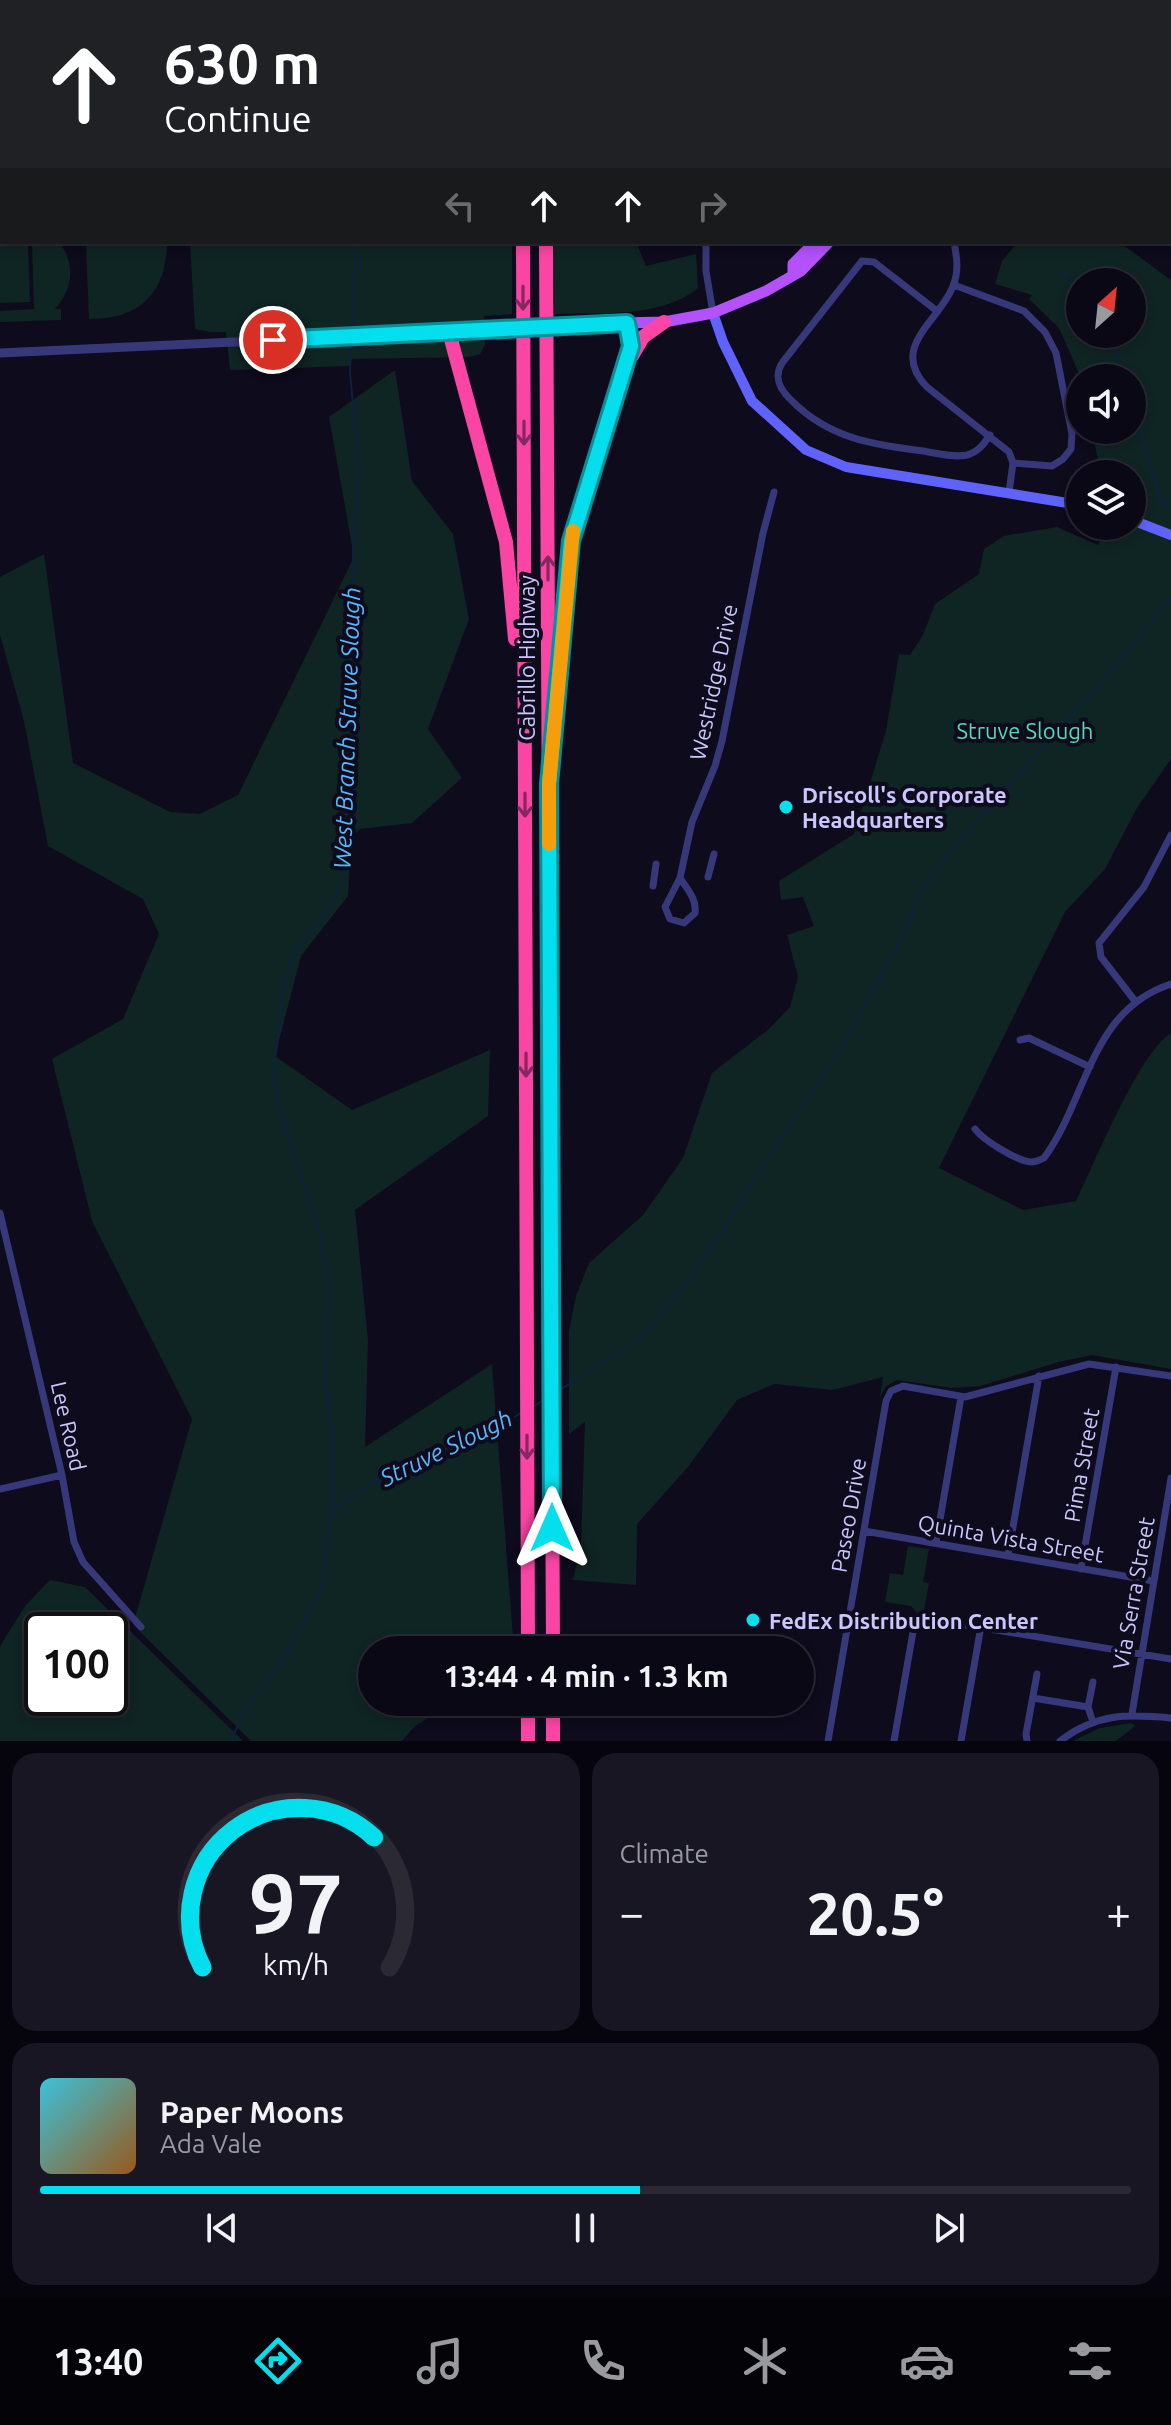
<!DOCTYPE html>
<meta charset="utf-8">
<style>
body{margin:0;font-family:Ubuntu,sans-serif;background:#181622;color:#f1f3f6;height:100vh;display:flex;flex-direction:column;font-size:30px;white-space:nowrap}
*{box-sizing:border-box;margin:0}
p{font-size:26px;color:#999aa0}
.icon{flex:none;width:44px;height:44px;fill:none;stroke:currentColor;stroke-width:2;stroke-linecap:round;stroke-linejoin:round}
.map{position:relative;height:1741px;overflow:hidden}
.sheet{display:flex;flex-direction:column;gap:12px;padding:12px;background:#06040c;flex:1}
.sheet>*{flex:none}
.hud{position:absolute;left:0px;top:0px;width:1172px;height:244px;box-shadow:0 4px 12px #0003,0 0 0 2px #2a2934;background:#202124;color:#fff;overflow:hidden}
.needle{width:52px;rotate:27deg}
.controls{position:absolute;left:1066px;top:268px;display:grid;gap:16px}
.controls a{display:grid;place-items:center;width:80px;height:80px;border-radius:50%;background:#0a0815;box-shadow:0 4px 12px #0003,0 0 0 2px #2a2934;font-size:40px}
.speed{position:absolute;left:24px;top:1612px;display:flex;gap:16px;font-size:40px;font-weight:700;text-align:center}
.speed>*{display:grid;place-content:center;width:104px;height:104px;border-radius:50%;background:#0a0815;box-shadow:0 4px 12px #0003,0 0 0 2px #2a2934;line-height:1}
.speed .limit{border:4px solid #111;border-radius:12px;background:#fff;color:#111}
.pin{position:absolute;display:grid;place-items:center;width:68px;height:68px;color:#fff;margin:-34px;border:4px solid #fff;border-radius:50%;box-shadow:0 2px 8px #0007}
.me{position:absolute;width:88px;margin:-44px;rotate:0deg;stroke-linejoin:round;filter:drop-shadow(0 0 6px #0008)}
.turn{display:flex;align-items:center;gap:28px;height:168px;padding:0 32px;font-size:36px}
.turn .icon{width:104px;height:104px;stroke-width:2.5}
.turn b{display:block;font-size:56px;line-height:68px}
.lanes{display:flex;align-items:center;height:76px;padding:0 32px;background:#0003;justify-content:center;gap:40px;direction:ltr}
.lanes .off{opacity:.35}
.big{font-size:60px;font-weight:700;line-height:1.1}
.sheet .widget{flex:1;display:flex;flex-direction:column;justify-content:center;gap:12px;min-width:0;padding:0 28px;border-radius:24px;background:#181622}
.sheet .dial{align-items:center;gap:0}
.dial svg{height:208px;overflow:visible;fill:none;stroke:#2a2934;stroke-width:7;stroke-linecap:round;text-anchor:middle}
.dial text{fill:#f1f3f6;stroke:none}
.song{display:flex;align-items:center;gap:24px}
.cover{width:96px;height:96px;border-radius:12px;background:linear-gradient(135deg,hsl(190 70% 55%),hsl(30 70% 35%))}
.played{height:8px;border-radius:4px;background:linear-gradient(90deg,#05deec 55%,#2a2934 55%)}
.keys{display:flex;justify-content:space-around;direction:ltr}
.heat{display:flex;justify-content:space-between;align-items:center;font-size:44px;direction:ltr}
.sheet .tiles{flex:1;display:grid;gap:12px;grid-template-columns:1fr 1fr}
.widget:last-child{grid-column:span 2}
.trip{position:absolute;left:358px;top:1636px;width:456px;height:80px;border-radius:40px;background:#0a0815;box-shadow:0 4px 12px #0003,0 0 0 2px #2a2934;font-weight:700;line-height:80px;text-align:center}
.tabs{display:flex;height:128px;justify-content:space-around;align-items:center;background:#040308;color:#999aa0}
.tabs .icon{width:56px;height:56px}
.tabs .active{color:#05deec}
.tabs b{font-size:36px;color:#f1f3f6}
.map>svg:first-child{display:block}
</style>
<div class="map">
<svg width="1171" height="1741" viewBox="0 0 1171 1741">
<rect width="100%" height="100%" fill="#0d0b1c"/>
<path fill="#0f2523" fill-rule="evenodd" d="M173 0H510V2H173Z
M32 242H59C76 264 73 289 55 309H61V320L0 322V311L34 309Z
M90 242H167C166 294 140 319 89 319L86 246Z
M190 242H512V314L484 316 485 344 480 354 470 357 352 359 349 366 230 370 226 332H210L195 329Z
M554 242H636L646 266 696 254 698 288C660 319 601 312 555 314Z
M1018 242H1119L1171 280V759L1137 808 1105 869 1065 912 939 1168 1023 1210 1076 1201C1093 1167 1141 1048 1171 1034V1369L1092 1355 1059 1362 980 1386 952 1388 897 1380 885 1387 880 1398 883 1377 833 1390 774 1384 737 1400 688 1467 637 1524 636 1585 573 1580 581 1545 585 1422 569 1434V1331L576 1296 589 1263 643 1215 683 1158 712 1073 769 1029 790 1007 798 977 787 935 814 926 803 897 781 900 779 881 854 834 886 731 899 654 910 655 923 635 935 604 979 574 984 549 1004 536 1057 527 1098 545 1107 526H1132V474H1101L1092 430H1132V378H1081L1059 328 1029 299 1032 295 995 284 1002 261ZM1080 282H1132V334H1080Z
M28 244 30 302 0 303V245Z
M395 370 412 481 453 534 469 619 428 729 462 778 412 823 360 829 351 838 348 896 301 956 275 1056 352 1110 490 1050 488 1116 355 1210 368 1340 365 1447 492 1364 514 1650H372V1702H454L415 1726 402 1741H251L133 1625 192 1419 92 1221 52 1059 123 1019 159 934 143 899 48 846 24 721 0 635V577L44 554 73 763 170 812 200 814 238 795 354 557 329 417Z
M908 1546 929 1549 923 1582 929 1583 924 1611 917 1613 911 1606 885 1602 890 1573 903 1575Z
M50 1580 85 1587 243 1741H0V1646L25 1606ZM42 1630H110V1698H42Z
M1131 1723 1135 1726 1116 1741H1073L1100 1728Z"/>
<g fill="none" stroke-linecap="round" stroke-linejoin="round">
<path stroke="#0c223f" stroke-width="2" d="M371 2V0
M1058 271 1080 287
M352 333 356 242
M1111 334 1124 378
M1132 405 1161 501 1171 507
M558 1391 632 1345 647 1331 690 1280 843 1046 906 931 919 894 952 850 1125 656 1171 597
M534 1406 546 1399
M332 1510 370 1485 487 1433 521 1413
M230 1741 248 1707 281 1663 322 1589 334 1493 333 1436 326 1393 329 1294 327 1271 320 1234 277 1099 274 1073 283 989 291 961 313 927 331 906 343 880 348 830 345 748 352 661 353 542 360 472 350 374 351 339"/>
<path stroke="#37387a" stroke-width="7" d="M666 0V2
M780 0V2
M706 242V271L713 313
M954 242C957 258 959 271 953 286 940 321 888 347 927 387L1009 452 1013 463 1009 492
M954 285 1024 311 1045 332 1056 353 1072 434 1071 449 1063 459 1052 466 1013 463
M937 311 874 262 862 261 782 363C773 378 780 390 792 401 829 438 873 445 923 451 936 453 953 458 967 455 978 452 984 444 990 435
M708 877 714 854
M680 878C687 889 697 899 695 913L684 923 670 919 665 907 680 878 692 822 715 766 722 741 763 533 774 492
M653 886 656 864
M1135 1001 1101 957 1099 943 1144 887 1171 835
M1020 1040 1029 1038 1090 1067
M975 1129C983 1140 1017 1161 1031 1162 1037 1162 1039 1160 1044 1158 1088 1098 1090 1010 1171 984
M0 1213 62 1475 74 1542 83 1562 141 1627
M0 1489 62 1475
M864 1531 1153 1581
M936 1543 961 1397
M1008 1556 1039 1376
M1081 1569 1116 1367
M1033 1698 1088 1707
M1132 1714 1171 1478
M1093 1722 1088 1707 1093 1682
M828 1741 886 1401 891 1391 903 1386 965 1397 1089 1364 1171 1376
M894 1741 913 1632 916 1623 924 1618 1171 1659
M961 1741 981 1626
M1027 1741 1026 1734 1037 1674
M1060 1741C1097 1713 1127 1714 1171 1718"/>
<path stroke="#37387a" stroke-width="9" d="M0 353 449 332"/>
<path stroke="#6063fb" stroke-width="10" d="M713 313 723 342 752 401 806 450 846 467 1080 505
M1132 520 1171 535"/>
<path stroke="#b451fb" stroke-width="11" d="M1083 0 1086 2
M1113 0 1115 2
M1037 2 1039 0
M1055 2 1057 0
M1170 47 1171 48
M1170 69 1171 70
M793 274V264L815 242
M576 324 664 322 713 313 766 291 801 271 829 242
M449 332 492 329"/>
<path stroke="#fb45a4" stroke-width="14" d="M522 0V2
M545 0V2
M523 242 528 1650
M546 242 553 1650
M449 332 506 542 515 639
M632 356 643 337 664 322
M557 708 573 531 631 346 627 323
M528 1702V1741
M553 1702V1741"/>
<path stroke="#b451fb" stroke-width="11" d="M492 329 576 324"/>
</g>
<defs><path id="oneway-shaft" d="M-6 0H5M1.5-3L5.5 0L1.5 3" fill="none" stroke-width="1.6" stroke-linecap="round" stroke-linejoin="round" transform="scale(2)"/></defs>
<g stroke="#842860">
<use href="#oneway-shaft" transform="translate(523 298) rotate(90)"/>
<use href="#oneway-shaft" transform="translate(524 433) rotate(90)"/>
<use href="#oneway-shaft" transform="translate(548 568) rotate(-90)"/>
<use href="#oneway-shaft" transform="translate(525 805) rotate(90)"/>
<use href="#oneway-shaft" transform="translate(526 1065) rotate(90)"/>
<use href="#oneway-shaft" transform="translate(527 1447) rotate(90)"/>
</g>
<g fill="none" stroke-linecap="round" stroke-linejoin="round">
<g stroke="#039099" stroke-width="20">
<path id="route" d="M273 340 627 323 631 346 571 541 549 784 552 1528"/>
</g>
<use href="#route" stroke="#05deec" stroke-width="14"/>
<path stroke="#f59e0b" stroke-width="14" d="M549 844V784L573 531"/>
</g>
<g fill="#05deec" stroke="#0d0b1c" stroke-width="3">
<circle cx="786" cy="807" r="8"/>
<circle cx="753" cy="1620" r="8"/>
</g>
<g text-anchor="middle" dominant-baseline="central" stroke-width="8" stroke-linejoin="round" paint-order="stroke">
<g font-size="22" fill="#cbc7fe" stroke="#0d0b1c">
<text transform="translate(526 658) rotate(-90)">Cabrillo Highway</text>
<text transform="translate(713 682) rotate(-78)">Westridge Drive</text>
<text transform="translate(69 1426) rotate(77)">Lee Road</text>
<text transform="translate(1081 1465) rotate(-80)">Pima Street</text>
<text transform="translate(848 1515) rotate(-80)">Paseo Drive</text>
<text transform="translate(1011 1538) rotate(10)">Quinta Vista Street</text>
<text transform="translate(1133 1593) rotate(-80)">Via Serra Street</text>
</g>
<g font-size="22" fill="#56dbb4" stroke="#0d0b1c">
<text x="1025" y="730">Struve Slough</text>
</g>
<g font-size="22" font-weight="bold" fill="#cbc7fe" stroke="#0d0b1c" text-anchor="start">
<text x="802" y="794">Driscoll's Corporate<tspan x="802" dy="25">Headquarters</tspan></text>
<text x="769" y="1620">FedEx Distribution Center</text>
</g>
<g font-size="24" font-style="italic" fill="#58b6fb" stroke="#0d0b1c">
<text transform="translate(347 728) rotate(-88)">West Branch Struve Slough</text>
<text transform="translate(446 1448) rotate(-26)">Struve Slough</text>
</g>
</g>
</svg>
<div class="controls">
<a><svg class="needle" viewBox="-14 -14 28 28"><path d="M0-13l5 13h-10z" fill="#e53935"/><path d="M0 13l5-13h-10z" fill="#999aa0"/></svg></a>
<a><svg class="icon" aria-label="sound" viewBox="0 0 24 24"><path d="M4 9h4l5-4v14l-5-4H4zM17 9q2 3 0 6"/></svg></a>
<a><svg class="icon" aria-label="layers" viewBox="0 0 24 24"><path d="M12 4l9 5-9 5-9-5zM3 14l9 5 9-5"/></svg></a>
</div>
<div class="speed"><div class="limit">100</div></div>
<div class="pin" style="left:273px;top:340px;background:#d93025"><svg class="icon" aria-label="arrive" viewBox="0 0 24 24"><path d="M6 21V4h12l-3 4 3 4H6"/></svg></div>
<svg class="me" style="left:552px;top:1528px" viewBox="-20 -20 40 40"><path d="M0-17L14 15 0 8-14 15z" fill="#05deec" stroke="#fff" stroke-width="4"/></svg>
<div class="trip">13:44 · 4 min · 1.3 km</div>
<div class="hud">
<div class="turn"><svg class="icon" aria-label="ahead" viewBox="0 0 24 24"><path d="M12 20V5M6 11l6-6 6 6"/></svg><div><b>630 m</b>Continue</div></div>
<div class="lanes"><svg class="icon off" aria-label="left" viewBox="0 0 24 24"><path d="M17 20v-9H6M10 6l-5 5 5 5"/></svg><svg class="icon" aria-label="ahead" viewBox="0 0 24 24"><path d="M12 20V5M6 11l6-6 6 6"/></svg><svg class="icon" aria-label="ahead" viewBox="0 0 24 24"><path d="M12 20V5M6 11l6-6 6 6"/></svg><svg class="icon off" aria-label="right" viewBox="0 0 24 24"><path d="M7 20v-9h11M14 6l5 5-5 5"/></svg></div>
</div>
</div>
<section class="sheet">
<div class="tiles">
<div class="widget dial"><svg viewBox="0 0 100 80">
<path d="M14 69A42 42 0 1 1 86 69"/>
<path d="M14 69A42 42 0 0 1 80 19" stroke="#05deec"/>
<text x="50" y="56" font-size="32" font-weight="700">97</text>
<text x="50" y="72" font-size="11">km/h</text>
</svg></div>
<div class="widget"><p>Climate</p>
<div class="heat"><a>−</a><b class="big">20.5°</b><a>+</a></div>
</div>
<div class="widget">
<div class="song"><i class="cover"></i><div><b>Paper Moons</b><p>Ada Vale</p></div></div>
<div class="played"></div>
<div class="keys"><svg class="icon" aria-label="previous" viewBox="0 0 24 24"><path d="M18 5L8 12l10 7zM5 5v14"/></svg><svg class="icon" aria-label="pause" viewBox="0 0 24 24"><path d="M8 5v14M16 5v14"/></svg><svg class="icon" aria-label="next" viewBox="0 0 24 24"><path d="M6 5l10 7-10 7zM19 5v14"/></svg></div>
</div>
</div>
</section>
<nav class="tabs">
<b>13:40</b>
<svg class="icon active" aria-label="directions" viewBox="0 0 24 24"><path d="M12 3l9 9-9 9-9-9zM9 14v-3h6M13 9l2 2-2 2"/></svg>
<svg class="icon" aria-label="music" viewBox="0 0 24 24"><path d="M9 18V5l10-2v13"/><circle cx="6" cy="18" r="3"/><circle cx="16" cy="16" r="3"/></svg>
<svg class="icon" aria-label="phone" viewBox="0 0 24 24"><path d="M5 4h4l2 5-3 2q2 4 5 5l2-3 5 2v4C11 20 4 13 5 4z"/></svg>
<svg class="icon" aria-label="climate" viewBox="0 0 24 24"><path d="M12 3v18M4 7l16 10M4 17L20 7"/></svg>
<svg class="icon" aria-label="car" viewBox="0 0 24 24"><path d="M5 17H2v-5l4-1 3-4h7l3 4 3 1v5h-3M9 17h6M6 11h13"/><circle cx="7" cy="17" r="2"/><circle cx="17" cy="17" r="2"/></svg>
<svg class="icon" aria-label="filters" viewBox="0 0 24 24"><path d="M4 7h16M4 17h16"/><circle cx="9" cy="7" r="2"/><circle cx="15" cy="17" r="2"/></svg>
</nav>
